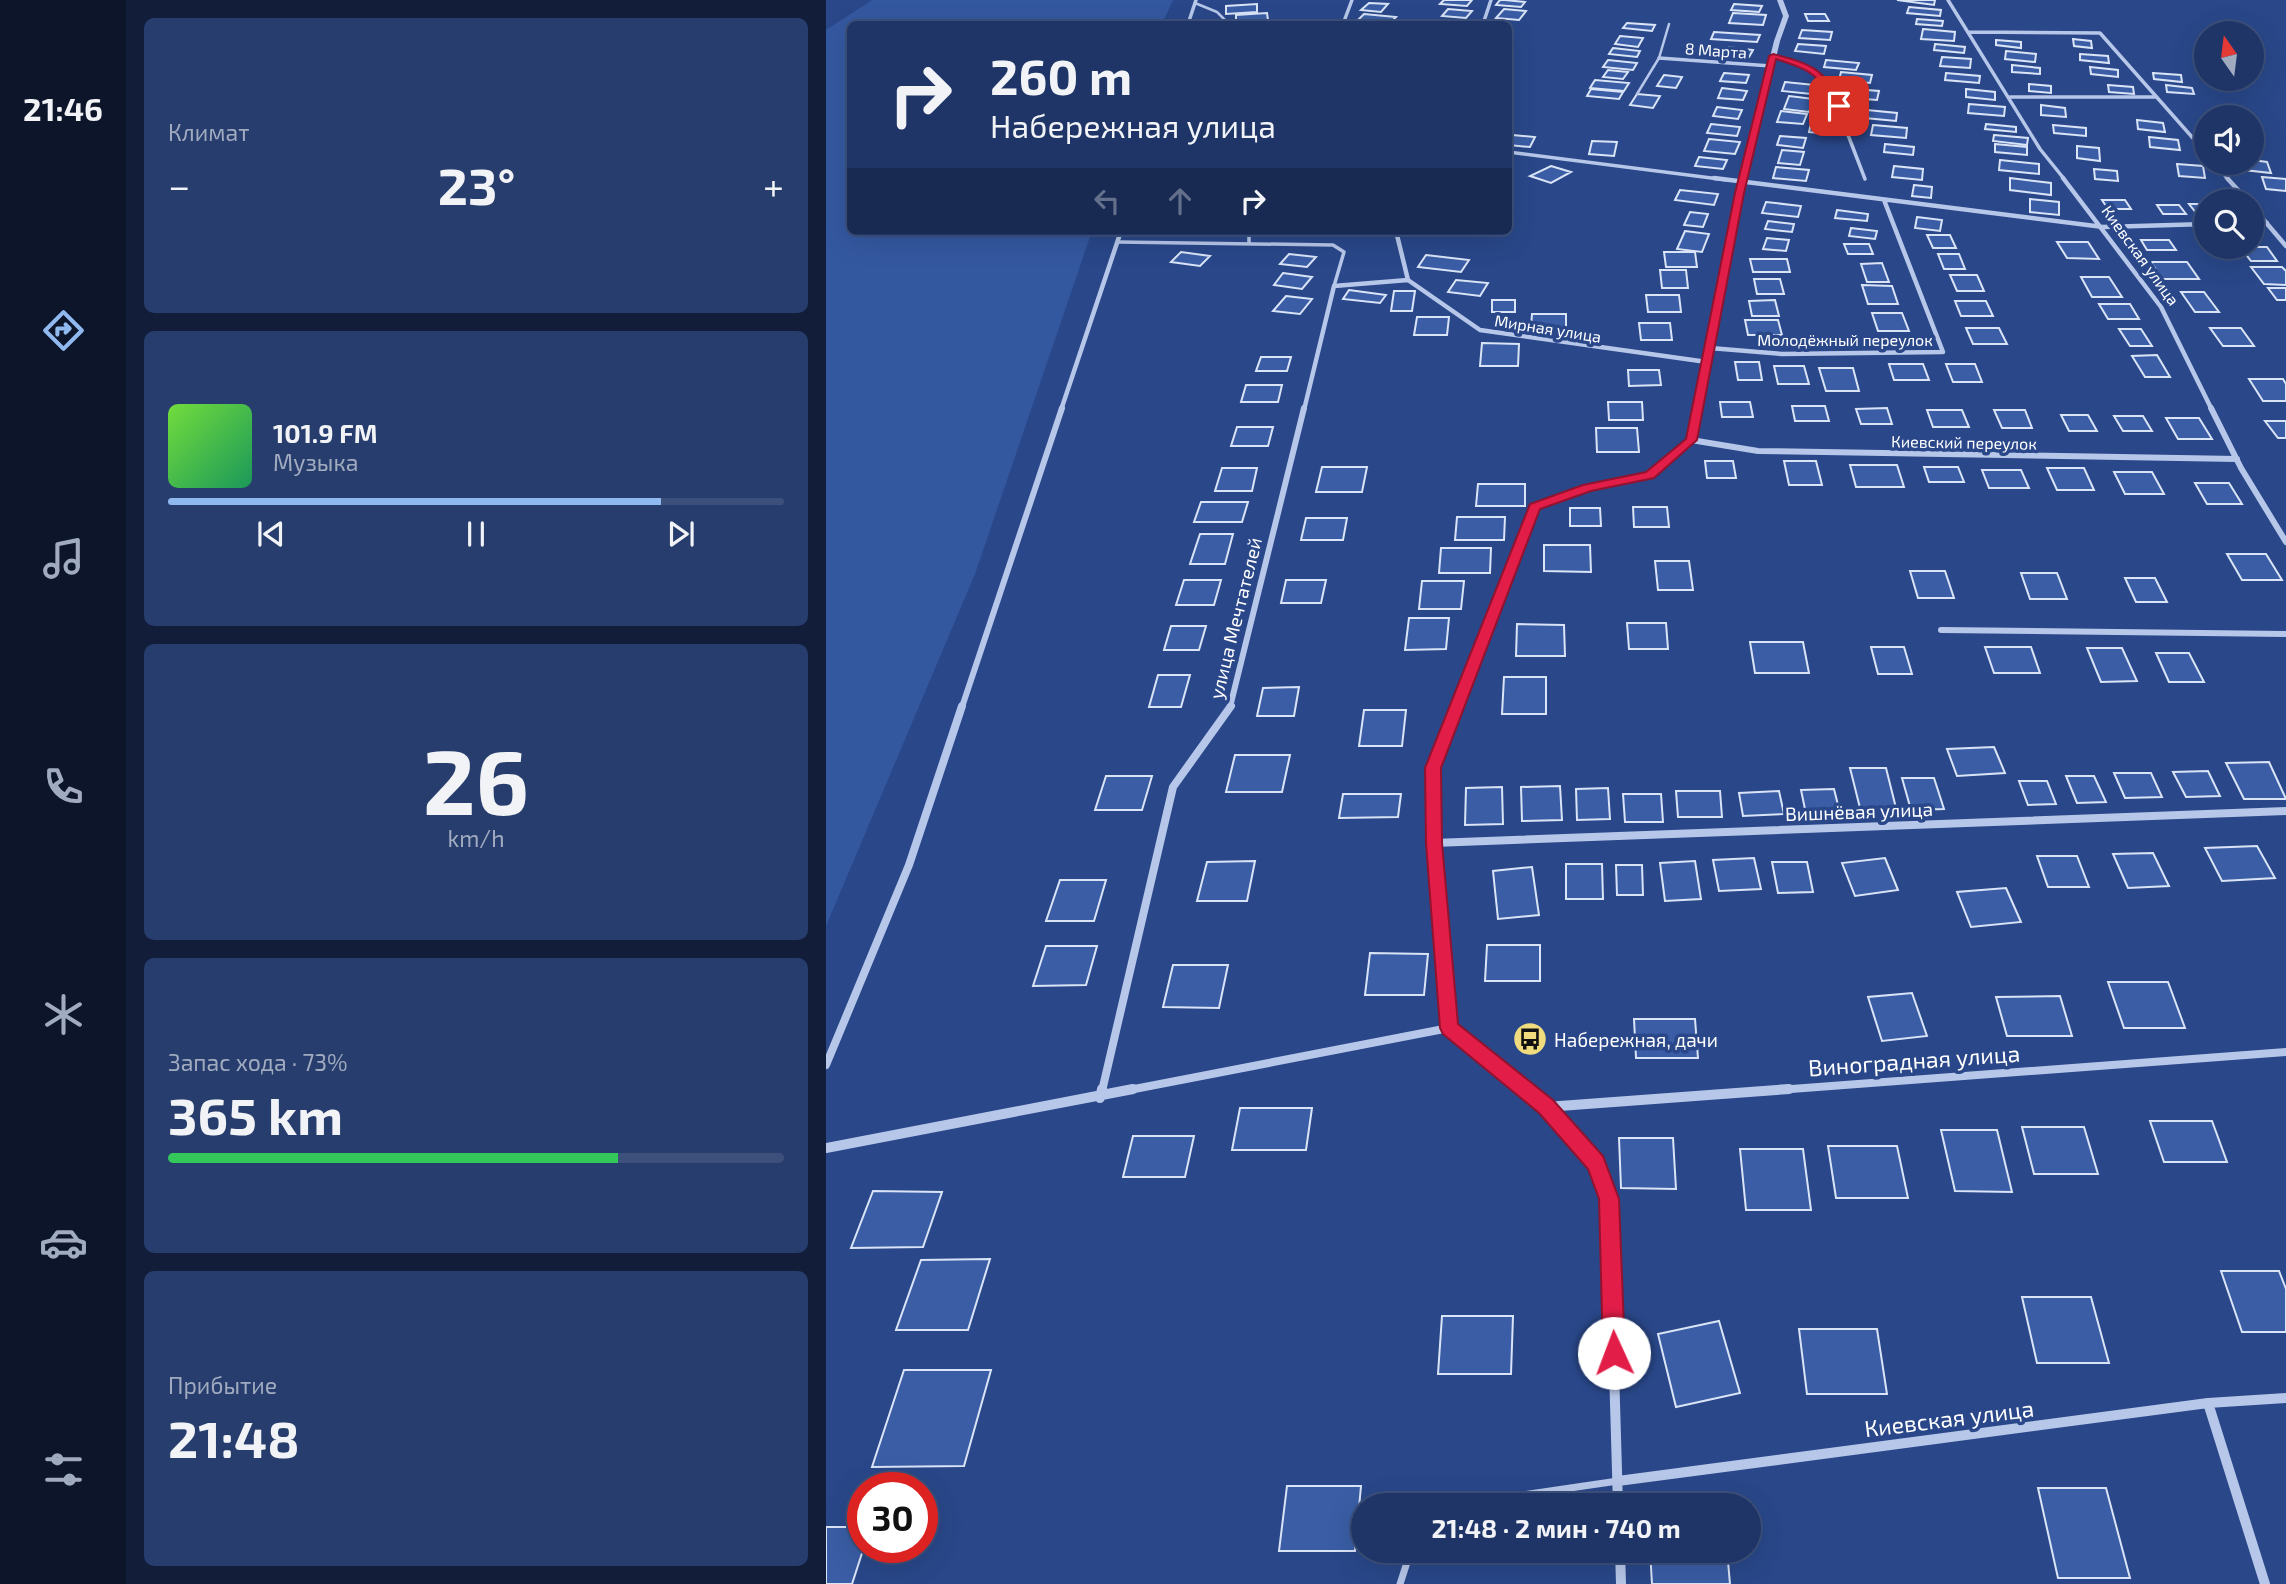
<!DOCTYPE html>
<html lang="ru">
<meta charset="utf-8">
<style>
body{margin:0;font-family:"Exo 2",sans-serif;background:#273d6d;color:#f1f3f6;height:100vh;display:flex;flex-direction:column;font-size:26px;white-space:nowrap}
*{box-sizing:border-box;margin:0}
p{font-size:23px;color:#a1abc0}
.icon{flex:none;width:38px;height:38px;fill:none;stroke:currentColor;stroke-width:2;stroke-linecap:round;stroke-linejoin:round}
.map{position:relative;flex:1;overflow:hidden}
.drawer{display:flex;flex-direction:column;gap:18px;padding:18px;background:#111d39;width:700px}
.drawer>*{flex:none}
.hud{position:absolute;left:21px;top:21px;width:665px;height:214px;border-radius:10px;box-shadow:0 7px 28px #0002,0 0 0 2px #3c507b;background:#1f3567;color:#f1f3f6;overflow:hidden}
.needle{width:46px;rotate:346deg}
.controls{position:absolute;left:1368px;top:21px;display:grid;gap:14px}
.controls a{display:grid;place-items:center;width:70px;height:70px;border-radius:50%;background:#1f3567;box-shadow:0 7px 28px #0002,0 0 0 2px #3c507b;font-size:35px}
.speed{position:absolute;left:21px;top:1472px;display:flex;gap:14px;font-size:35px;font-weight:700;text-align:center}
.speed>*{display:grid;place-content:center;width:91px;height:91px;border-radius:50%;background:#1f3567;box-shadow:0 7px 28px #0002,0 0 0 2px #3c507b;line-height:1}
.speed .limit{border:10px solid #d22;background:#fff;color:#111}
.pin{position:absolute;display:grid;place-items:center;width:60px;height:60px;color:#fff;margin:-30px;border-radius:14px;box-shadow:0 4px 10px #0006}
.me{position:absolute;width:77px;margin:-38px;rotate:358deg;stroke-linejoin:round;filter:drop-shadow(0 0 5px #0008)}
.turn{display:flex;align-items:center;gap:24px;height:147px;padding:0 28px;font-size:32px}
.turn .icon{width:91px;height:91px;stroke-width:2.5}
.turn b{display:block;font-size:49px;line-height:60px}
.lanes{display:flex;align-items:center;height:66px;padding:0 28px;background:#0003;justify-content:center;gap:35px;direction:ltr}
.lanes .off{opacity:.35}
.big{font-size:52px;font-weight:700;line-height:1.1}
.drawer .tile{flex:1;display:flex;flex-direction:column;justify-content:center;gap:10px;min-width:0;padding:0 24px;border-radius:10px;background:#273d6d}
.drawer .dial{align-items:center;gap:0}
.dial b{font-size:91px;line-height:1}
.song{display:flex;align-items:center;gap:21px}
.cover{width:84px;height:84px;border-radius:10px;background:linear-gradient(135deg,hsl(100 70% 55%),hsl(150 70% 35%))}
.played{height:7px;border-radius:4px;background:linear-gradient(90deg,#90b9f0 80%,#3c507b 80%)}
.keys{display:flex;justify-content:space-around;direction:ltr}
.heat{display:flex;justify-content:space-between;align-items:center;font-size:38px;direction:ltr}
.charge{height:10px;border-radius:5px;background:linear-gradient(90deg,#34c759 73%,#3c507b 0)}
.trip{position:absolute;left:525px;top:1493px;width:410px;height:70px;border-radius:35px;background:#1f3567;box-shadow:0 7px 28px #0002,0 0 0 2px #3c507b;font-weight:700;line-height:70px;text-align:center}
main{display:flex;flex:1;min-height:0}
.menu{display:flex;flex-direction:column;width:126px;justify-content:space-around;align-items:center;background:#0c1529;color:#a1abc0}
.menu .icon{width:49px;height:49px}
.menu .on{color:#90b9f0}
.menu b{font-size:32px;color:#f1f3f6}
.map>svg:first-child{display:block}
</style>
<main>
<nav class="menu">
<b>21:46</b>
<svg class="icon on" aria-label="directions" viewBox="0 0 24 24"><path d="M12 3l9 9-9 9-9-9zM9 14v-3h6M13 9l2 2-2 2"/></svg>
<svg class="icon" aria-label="music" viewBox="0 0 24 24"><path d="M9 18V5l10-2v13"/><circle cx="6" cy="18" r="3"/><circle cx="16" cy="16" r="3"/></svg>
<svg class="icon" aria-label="phone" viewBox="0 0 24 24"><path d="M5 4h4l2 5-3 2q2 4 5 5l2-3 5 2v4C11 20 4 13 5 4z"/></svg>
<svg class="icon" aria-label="climate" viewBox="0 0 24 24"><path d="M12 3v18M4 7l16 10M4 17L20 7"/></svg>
<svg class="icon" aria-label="car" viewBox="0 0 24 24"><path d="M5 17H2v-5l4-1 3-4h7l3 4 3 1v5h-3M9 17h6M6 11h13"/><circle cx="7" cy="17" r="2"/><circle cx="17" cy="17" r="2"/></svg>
<svg class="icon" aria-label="filters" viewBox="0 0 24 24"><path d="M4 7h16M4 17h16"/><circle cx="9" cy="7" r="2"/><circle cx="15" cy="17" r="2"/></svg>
</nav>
<section class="drawer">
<div class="tile"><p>Климат</p>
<div class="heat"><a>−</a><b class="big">23°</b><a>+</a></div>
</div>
<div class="tile">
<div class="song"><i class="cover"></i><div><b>101.9 FM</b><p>Музыка</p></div></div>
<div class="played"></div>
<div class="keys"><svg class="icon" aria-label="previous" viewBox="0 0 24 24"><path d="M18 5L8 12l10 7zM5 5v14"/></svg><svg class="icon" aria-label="pause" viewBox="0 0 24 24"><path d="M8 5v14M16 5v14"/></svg><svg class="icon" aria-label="next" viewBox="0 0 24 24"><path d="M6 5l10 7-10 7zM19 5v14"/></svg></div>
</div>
<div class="tile dial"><b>26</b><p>km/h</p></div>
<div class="tile"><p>Запас хода · 73%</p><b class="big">365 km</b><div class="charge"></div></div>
<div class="tile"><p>Прибытие</p><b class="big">21:48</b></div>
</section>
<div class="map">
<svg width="1460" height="1584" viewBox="0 0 1460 1584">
<rect width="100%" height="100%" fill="#294789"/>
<path fill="#3458a0" d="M46 0H347L336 24H24V231H266L149 574 0 926V30Z"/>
<path fill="#3a5da5" stroke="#dae4f7" stroke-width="2" d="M618 0H646L641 6 614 4Z
M674 0H679L699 2 695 7 670 5Z
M1071 0H1109L1108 5Z
M543 3 562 4 555 12 535 10Z
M431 4V12L400 14V6Z
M908 4 936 6 933 12 905 10Z
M1083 7 1115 10 1114 16 1081 13Z
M622 9 646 11 640 18 616 16Z
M678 9 700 11 693 20 670 18Z
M441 13 442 20 410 22V15Z
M907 13 940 15 937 25 903 23Z
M538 14 570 17 564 23 532 20Z
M979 14H999L1003 21H982Z
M1091 19 1117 21 1116 26 1090 24Z
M801 23 829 25 826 31 797 28Z
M1097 29 1129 32 1128 41 1095 39Z
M976 30 1006 32 1004 40 973 38Z
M888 32 934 35 931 42 885 39Z
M794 36 817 38 812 47 789 44Z
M1247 39 1265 41 1266 48 1248 46Z
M1170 40 1195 42V48L1170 45Z
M972 44 1000 46 998 54 969 51Z
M1109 44 1139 47 1138 53 1108 50Z
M901 47 927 50 923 57 897 55Z
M787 48 814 51 811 57 783 54Z
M1180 51 1210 54 1209 62 1179 59Z
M1254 54 1282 56 1283 63 1254 60Z
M1116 57 1145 59 1144 68 1114 66Z
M782 60 811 63 807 70 777 67Z
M1000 60 1033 63 1030 70 998 67Z
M1186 65 1214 68V74L1186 72Z
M1264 67 1292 70V77L1265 74Z
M782 70 802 72 797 79 777 77Z
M1015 72 1046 75 1044 83 1013 80Z
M898 73 923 75 920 83 894 81Z
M1120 73 1154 76 1153 83 1119 80Z
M1327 73 1355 75 1356 82 1328 79Z
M838 75 856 77 850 88 831 86Z
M769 80 803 83 798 91 764 88Z
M959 82 989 85 985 94 956 91Z
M1203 84 1225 86V93L1203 91Z
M1282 85 1307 87 1308 94 1283 92Z
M1340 85 1366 88 1368 94 1341 92Z
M896 88 921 91 917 100 892 98Z
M765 89 797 92 793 99 761 96Z
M1028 89 1053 91 1051 100 1025 98Z
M1140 89 1169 92V100L1140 97Z
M811 94 834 96 827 108 804 105Z
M963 96 988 99 983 112 958 109Z
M1143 104 1179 107 1178 116 1142 113Z
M1215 105 1239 108 1240 117 1215 115Z
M891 107 916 110 912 119 887 116Z
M1041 110 1071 113 1070 121 1039 118Z
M955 111 981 114 977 124 951 122Z
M1311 120 1337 123 1339 132 1312 129Z
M985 123 1009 126 1007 134 983 132Z
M885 124 914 127 911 136 881 133Z
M1160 124 1190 127V132L1159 129Z
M1047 125 1081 128 1080 138 1045 135Z
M1227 125 1260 128V136L1228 133Z
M686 135 709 137 704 147 682 145Z
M1168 135 1202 138 1201 145 1167 141Z
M954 136 980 138 977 148 951 145Z
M1323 137 1352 140 1354 150 1324 147Z
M883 139 914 142 909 154 878 151Z
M766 141 791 142 788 156 763 154Z
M1059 144 1088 147 1087 155 1058 152Z
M1169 144 1201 147V155L1169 152Z
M1251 146 1273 148 1274 161 1251 158Z
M956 150 978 152 974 165 952 163Z
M873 157 901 160 897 169 869 166Z
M1174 160 1213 164V174L1173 170Z
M1426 160 1441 162 1445 173 1418 170 1416 163H1426Z
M1351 164 1377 166 1379 178 1353 176Z
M725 166 745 172 725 183 704 176Z
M1068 166 1097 169 1096 180 1066 177Z
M950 167 983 170 980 181 947 178Z
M1268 169 1291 171 1292 181 1269 179Z
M1436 177 1460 179V191L1440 189Z
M1184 178 1225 183V195L1184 190Z
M1088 185 1106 187 1105 198 1086 196Z
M854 190 892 194 888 205 849 200Z
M1204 199 1233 202V215L1204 212Z
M1276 200H1299L1305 209H1282Z
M940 202 975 206 972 217 936 213Z
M1363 204H1381V214H1371Z
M1331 205H1353L1360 214H1337Z
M1011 210 1042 214 1041 221 1009 218Z
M864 212 882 214 877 227 858 225Z
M1091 217 1116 220 1114 231 1089 228Z
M942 221 968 224 966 232 939 229Z
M1025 228 1051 231 1049 239 1023 236Z
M859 231 883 234 876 252 851 249Z
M1101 235H1124L1130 248H1107Z
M941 238 963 240 960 251 937 249Z
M1315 240H1343L1350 250H1321Z
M1231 242H1262L1273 259 1241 258Z
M1018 244H1043L1047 254H1022Z
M1414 247H1441L1451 261H1425Z
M355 252 384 256 374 266 345 262Z
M838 252H869L871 267H840Z
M463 254 490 257 481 267 454 264Z
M1112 254H1133L1139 269H1118Z
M600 255 643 260 635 272 592 267Z
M924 259H961L964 272H927Z
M1325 262H1361L1373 279H1336Z
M1056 263 1063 282H1041L1035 264Z
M1425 267H1456L1460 271V285L1438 284Z
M834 270H860L862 288H836Z
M457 273 486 277 476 289 448 285Z
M1124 275H1151L1158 291H1131Z
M1255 277H1283L1296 297H1266Z
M928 279H954L958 294H931Z
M630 280 662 283 654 296 622 292Z
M1036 285 1066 286 1072 304H1042Z
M1442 288H1460V300H1451Z
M523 290 560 295 554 303 517 299Z
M568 291H589L586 311H565Z
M1355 292H1378L1393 312H1369Z
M820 295H853L855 312H822Z
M460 296 486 299 474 314 447 311Z
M666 300H689V312H666Z
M949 300 953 316H926L923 301Z
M1129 301H1160L1167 316H1135Z
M1273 304H1304L1313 319H1282Z
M1046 313H1076L1083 331H1052Z
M706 314H740V327H705Z
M591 317H623L621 335H588Z
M919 320H952L956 335H922Z
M813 323H844L846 340H815Z
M1140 328H1173L1181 344H1147Z
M1384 328H1415L1428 346H1397Z
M1293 329H1315L1326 346H1304Z
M656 343 693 344 692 366H654Z
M1331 355 1344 377H1319L1306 356Z
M435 357H465L461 371H430Z
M909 362H933L936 380H912Z
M1063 364H1097L1103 380H1068Z
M1120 364H1149L1156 382H1127Z
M948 366H978L983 384H952Z
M993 368H1027L1033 391H1000Z
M802 370H833L835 385 803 386Z
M1423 379H1457L1460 384V401H1437Z
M420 385H456L452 402H415Z
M782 402H816L817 420H783Z
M894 402H924L927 417H896Z
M966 406H999L1003 421H969Z
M1061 408 1066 424H1035L1030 409Z
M1101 410H1136L1143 427H1107Z
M1168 410H1199L1206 428H1176Z
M1235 415H1262L1271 431H1243Z
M1288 416H1317L1326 431H1297Z
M1340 418H1373L1386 439H1352Z
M1439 421H1460V438H1452Z
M411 427H447L442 446H405Z
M770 428H811L813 452H771Z
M879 461H907L910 478H881Z
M958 461H990L996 485H963Z
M1024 465H1071L1078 487H1030Z
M496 467H541L536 492H490Z
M1098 467H1132L1138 482H1103Z
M396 468H431L426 491H389Z
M1221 468H1258L1268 490H1231Z
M1156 470H1195L1203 488H1163Z
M1288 472H1326L1338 494H1299Z
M1369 483H1403L1416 504H1381Z
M652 484H699V506H650Z
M375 502H422L416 522H368Z
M807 507H841L843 527H808Z
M744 508H774L775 526H744Z
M631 517H679L678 540H629Z
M480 518H521L517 540H475Z
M374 534H407L399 564H364Z
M718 545H764L765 572 718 571Z
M615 548H665L664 573H613Z
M1401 554H1440L1456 580H1416Z
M829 561H863L867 590H832Z
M1084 571H1119L1128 598H1092Z
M1195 573H1231L1241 599H1204Z
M1299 578H1329L1341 602H1310Z
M358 580H395L388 605H350Z
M460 580H500L495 603H455Z
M596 581H638L635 609H593Z
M583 618H623L620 649 579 650Z
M801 623H840L842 649H803Z
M691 624 738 625 739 656H690Z
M345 626H380L373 650H338Z
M924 642H977L983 673H929Z
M1045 647H1078L1086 674H1052Z
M1159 647H1205L1214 673H1168Z
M1261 648H1296L1311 681 1275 682Z
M1330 653H1363L1378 682H1343Z
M332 675H364L355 707H323Z
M678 677H720V714H676Z
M473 687 468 716H431L437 688Z
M538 710H580L576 746H533Z
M1168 747 1179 773 1131 776 1121 749Z
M409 755H464L456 792H400Z
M1443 762 1460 799H1418L1400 763Z
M1024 768H1060L1070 808H1034Z
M1382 771 1394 796 1360 797 1347 772Z
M1288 773H1325L1336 797 1299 798Z
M280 776H326L316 810H269Z
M1240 776H1268L1280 802 1251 803Z
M1076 778H1108L1118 809 1085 810Z
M1193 781H1221L1230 804 1202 805Z
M734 786 736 820 696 821 695 787Z
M676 787 677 824 639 825 640 788Z
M782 788 784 819 751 820 750 789Z
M1008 789 1014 813 980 814 975 790Z
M850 791H894L896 817H852Z
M953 791 958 814 917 816 913 793Z
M517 794H575L572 817 513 818Z
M797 794H835L837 822H799Z
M1431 846 1449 878 1396 881 1379 848Z
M1327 853 1343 886 1302 888 1287 854Z
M1211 856H1251L1263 887H1222Z
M928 858 935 889 893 891 887 860Z
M1059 858 1072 890 1029 896 1016 863Z
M429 861 421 901H371L381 862Z
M869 861 875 899 839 901 834 863Z
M946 862H981L987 892 952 893Z
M740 864H776L777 899H740Z
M790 865H816L817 895H791Z
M706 867 713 915 672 919 667 871Z
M234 880H280L268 921H220Z
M1180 888 1195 922 1145 927 1131 892Z
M661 945H714V981H659Z
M220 946H271L260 985 207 986Z
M544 953 602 954 598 995H539Z
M347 965H402L393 1008 337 1007Z
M1282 982H1342L1359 1028H1298Z
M1086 993 1101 1036 1056 1041 1042 997Z
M1234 996 1246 1036H1181L1170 997Z
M808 1019H869L872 1058H810Z
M414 1108H486L480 1150H406Z
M1324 1121H1386L1401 1162H1338Z
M1196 1127H1258L1272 1174H1208Z
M1115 1130H1171L1186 1192 1129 1191Z
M307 1136H368L359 1177H297Z
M793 1138H847L850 1189 795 1188Z
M1002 1146H1071L1082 1198H1010Z
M914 1149H977L985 1210H920Z
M47 1191 116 1192 97 1247 25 1248Z
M164 1259 142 1330H70L95 1260Z
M1395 1271H1453L1460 1289V1332H1416Z
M1196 1297H1265L1283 1363H1211Z
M616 1316H687L685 1374H612Z
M893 1321 914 1393 850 1407 832 1334Z
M973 1329H1051L1061 1394H981Z
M78 1370H165L138 1466 46 1467Z
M461 1486H535L529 1551H453Z
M1212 1488H1280L1304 1578H1232Z
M0 1527H37L38 1547 26 1584H0Z
M824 1550H901L904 1584H826Z"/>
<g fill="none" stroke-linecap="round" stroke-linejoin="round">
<path stroke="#b7c7e9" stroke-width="2.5" d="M369 3 391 12 403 24
M811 94 833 58 843 24"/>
<path stroke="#b7c7e9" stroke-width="3.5" d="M423 231V244
M292 242 507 245 518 252 508 286"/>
<path stroke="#b7c7e9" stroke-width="7" d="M628 1505 792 1481
M574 1584 585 1550"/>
<path stroke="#b7c7e9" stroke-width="3.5" d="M1122 0 1214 149 1239 180
M362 24 370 0
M517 24 526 0
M657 24 665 0
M1142 32 1274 33 1381 154
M947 56 981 67 1002 83 1039 179
M833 58 945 66
M1184 97H1330
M682 152 901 180
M1388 163 1403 180"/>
<path stroke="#b7c7e9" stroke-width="4.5" d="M888 178 1277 227 1381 224
M1237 178 1335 307 1386 410
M1401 178 1422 201
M1426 206 1460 246
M1426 223H1441
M570 231 582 280 654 330 881 362
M884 348 956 354 1117 352 1058 200
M235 410 295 231
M478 410 508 286 582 280"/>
<path stroke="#b7c7e9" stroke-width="6" d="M1385 408 1415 468 1460 542
M865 440 932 451 1411 459
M1115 630 1460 634
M136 707 236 408
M404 707 478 408
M630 707 708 506 762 488"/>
<path stroke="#b7c7e9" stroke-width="8" d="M631 706 607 768 608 843 623 1028 700 1091
M608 843 1460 811
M0 1065 83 865 136 706
M276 1091 347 787 405 706
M298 1091 623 1028
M939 1091 1460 1052"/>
<path stroke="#b7c7e9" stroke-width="10" d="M698 1089 720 1107 769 1163 783 1199 792 1505
M274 1098 276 1089
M720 1107 963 1089
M0 1148 307 1089
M1382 1403 1439 1584
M792 1481 1382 1403 1460 1398
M794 1550 795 1584"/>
<path fill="#b7c7e9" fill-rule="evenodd" d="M951 0H957L963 16 954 41 918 193 870 440 827 477 759 490V486L821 473 861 439 910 193 948 41 957 16Z"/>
</g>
<path fill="#e11d48" stroke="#92132f" stroke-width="2" d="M947 54C986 64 999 69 1017 106L1010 108C992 74 987 71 950 59L918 193 871 440 828 478 765 491 714 509 615 768 616 843 632 1024 727 1100 777 1156 793 1199 799 1353 796 1360 788 1364 780 1360 777 1353 773 1199 762 1169 713 1113 617 1034 614 1028 600 843 599 768 704 504 757 485 820 472 860 439 909 193 943 56Z"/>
<defs>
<g id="bus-disc" transform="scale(1.75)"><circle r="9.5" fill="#f0dc7e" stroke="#294789"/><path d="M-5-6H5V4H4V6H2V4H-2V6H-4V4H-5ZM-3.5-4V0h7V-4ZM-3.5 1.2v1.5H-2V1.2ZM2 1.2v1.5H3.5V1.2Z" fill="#111"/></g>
</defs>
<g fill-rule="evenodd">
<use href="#bus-disc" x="704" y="1039"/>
</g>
<g text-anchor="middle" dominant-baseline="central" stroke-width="7" stroke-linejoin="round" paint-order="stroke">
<g font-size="16" fill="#fff" stroke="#294789">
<text transform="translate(890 50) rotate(4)">8 Марта</text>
<text transform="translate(1315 255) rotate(54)">Киевская улица</text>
<text transform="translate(722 328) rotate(9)">Мирная улица</text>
<text x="1019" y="339">Молодёжный переулок</text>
<text transform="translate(1138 442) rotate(1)">Киевский переулок</text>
</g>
<g font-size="19" fill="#fff" stroke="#294789">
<text transform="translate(409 618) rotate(-76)">улица Мечтателей</text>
<text transform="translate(1033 811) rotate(-2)">Вишнёвая улица</text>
</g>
<g font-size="19" fill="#fff" stroke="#294789" text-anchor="start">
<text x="728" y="1039">Набережная, дачи</text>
</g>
<g font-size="23" fill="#fff" stroke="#294789">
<text transform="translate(1088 1060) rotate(-4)">Виноградная улица</text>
<text transform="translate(1123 1418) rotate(-7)">Киевская улица</text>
</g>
</g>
</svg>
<div class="controls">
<a><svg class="needle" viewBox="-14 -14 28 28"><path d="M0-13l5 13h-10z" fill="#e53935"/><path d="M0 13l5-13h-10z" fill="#a1abc0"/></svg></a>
<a><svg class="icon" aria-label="sound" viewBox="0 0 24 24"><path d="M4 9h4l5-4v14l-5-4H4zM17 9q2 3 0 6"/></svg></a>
<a><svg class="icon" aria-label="search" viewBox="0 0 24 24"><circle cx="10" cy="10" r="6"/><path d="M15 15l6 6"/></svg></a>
</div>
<div class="speed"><div class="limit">30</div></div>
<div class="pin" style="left:1013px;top:106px;background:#d93025"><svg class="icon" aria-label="arrive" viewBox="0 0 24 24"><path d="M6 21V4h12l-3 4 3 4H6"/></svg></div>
<svg class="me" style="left:788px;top:1353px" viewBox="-20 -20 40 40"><circle r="19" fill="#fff"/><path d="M0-13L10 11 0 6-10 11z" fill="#e11d48"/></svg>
<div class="trip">21:48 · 2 мин · 740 m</div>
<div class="hud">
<div class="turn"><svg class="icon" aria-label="right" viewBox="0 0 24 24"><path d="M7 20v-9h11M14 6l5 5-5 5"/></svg><div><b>260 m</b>Набережная улица</div></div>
<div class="lanes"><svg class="icon off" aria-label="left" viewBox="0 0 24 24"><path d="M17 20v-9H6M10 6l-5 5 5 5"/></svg><svg class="icon off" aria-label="ahead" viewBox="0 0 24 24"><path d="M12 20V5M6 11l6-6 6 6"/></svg><svg class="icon" aria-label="right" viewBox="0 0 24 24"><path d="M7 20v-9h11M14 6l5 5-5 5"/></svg></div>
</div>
</div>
</main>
